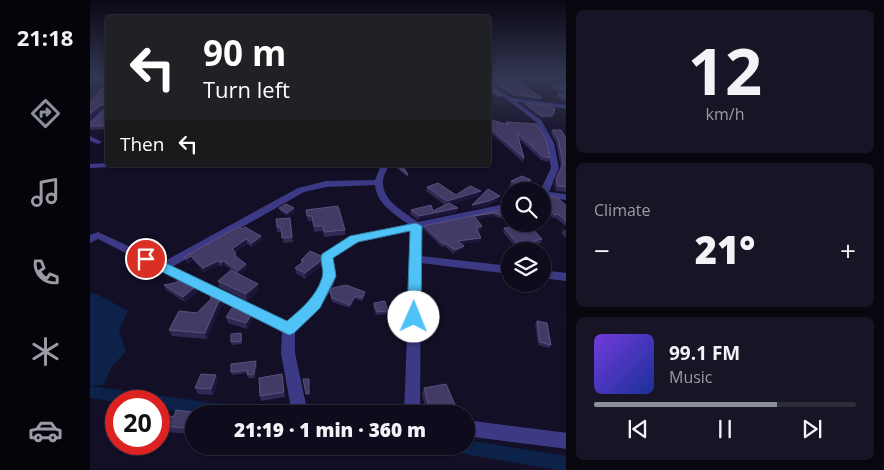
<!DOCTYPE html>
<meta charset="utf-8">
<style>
body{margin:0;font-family:"Open Sans",sans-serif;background:#171425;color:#f1f3f6;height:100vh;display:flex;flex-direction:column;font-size:19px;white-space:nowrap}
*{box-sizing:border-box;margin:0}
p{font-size:16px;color:#9b9ba3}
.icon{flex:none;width:28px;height:28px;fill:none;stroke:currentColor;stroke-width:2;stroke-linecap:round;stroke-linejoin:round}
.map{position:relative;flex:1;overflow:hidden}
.panel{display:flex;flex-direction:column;gap:10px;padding:10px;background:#08060f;width:318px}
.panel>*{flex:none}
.top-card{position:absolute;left:15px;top:15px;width:386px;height:152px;border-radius:5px;box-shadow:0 1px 4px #0004,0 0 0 1px #2e2b3b;background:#202124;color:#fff;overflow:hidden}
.tools{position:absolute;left:411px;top:182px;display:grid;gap:10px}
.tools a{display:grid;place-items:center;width:50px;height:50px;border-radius:50%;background:#0e0b1c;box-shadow:0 1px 4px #0004,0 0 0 1px #2e2b3b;font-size:25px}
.speed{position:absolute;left:15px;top:390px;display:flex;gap:10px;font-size:25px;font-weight:700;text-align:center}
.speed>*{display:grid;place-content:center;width:65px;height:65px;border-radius:50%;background:#0e0b1c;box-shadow:0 1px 4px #0004,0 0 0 1px #2e2b3b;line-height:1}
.speed .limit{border:8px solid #d22;background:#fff;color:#111}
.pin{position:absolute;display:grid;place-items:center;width:42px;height:42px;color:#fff;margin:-21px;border:2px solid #fff;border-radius:50%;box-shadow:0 1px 5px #0007}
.me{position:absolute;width:55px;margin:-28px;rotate:1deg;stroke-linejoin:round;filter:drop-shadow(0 0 4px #0008)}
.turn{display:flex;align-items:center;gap:18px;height:105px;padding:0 15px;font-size:22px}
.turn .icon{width:65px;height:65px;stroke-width:2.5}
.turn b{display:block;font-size:35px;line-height:42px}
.then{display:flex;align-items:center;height:48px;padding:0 15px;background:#0003;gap:10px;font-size:19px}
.big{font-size:38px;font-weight:800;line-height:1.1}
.panel .widget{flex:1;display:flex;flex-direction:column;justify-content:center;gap:8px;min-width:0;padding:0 18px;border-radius:8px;background:#171425}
.panel .dial{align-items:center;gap:0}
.dial b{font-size:65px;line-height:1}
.song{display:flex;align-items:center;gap:15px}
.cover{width:60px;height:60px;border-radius:8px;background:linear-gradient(135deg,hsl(260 70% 55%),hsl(230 70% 35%))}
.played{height:5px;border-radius:2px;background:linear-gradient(90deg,#8c9099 70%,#2e2b3b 70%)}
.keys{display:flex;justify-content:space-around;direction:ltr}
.heat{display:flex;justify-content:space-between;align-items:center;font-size:28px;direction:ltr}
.trip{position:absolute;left:95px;top:405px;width:290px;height:50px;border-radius:25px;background:#0e0b1c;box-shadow:0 1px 4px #0004,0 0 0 1px #2e2b3b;font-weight:800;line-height:50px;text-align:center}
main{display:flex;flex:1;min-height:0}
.menu{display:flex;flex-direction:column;width:90px;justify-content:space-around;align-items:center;background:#06040b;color:#9b9ba3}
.menu .icon{width:35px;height:35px}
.menu .active{color:#8c9099}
.menu b{font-size:22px;color:#f1f3f6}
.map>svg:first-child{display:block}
</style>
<main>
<nav class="menu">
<b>21:18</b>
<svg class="icon active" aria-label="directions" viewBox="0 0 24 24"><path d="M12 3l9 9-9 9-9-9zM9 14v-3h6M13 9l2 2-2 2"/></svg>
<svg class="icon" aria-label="music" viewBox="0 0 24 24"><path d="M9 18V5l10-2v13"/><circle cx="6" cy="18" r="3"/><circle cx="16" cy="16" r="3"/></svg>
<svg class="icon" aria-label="phone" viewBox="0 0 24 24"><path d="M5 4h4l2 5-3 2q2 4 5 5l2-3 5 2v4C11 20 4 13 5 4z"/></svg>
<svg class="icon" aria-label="climate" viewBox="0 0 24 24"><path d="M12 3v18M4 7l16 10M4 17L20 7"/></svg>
<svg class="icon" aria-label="car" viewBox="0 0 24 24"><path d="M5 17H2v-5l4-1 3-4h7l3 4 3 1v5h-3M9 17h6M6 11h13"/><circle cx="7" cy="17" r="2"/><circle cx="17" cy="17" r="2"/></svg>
</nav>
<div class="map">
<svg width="477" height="470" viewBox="0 0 477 470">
<rect width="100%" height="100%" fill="#130f26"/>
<path fill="#0c2248" d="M0 293 7 294 38 311 29 330 36 351 21 368 13 385 0 386Z"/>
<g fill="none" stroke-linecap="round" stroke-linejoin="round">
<path fill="#0c2248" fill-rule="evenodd" d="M0 386 153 407 158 409 160 414H104L69 409V401L26 402 0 398Z
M376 440 477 456V470H468L369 453 364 451 362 446H376Z"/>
<path fill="#3d3a85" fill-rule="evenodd" d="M0 78H6L0 80Z
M16 82H18V89L13 88Z
M400 87H404L422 98 477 105V109L427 102 451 120 464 143 469 168 459 192 477 194V200L452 197V191H450L461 168 456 143 446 122 418 100 400 89Z
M13 109H17L18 111 0 127V121Z
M0 136 12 142 8 144 0 141Z
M18 163V165H22L21 167 0 168V164Z
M291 165H299C298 169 295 172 294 176 287 198 314 212 328 222L420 203V209L331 228V256L420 266V274L331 263 330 414H314L321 230 267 242 243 258C244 263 246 269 246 274 245 294 219 317 205 331V353L218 414H202L191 353 192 332 8 239 0 243V235L8 232 73 262 208 188 236 181 285 180ZM285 185C287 204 304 214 318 224L260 237 233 254 232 257C233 263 236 270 234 276 230 295 211 310 198 322L82 267 214 192 236 187Z
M452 270 477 273V281L452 278Z
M376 420 477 433V449L376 436Z"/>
</g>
<path fill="#312854" d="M399 78H448L443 79 426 80 452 98 451 100 423 96 405 85 399 86 400 88 411 95 410 97H407L399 92Z
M463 84H477V103L466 97 467 94H473L461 88Z
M18 88V108L13 107 0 119V102Z
M435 103 465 109 462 117 451 118 434 105Z
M18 110 15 129 0 130V125Z
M399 121 416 124V122L460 158 458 162 451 160 429 139 434 158 433 162 399 131Z
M462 130 477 139V192L466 191 464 184 471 168 466 143 461 133Z
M30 165H44L43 166 30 167Z
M302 165H312L318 175V177Z
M441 180 439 186 428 191 419 187 421 181Z
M337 187 366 195 389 196 362 204 367 212 328 220 320 214 321 210 343 211 355 205 336 191Z
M452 196 477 206V227L466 218H463L459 214 452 215Z
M189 208 205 211 197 216 190 211Z
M420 208V224H438L452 239 451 243 446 244 445 247 428 250 413 232 414 228H420L413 219 404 216 386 219 392 226 391 229 387 230 391 238 390 241 372 244 374 246 373 249 364 254 354 246 352 247 333 229 334 226Z
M216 210 255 230V235L234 237 233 231 224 232 222 221H218Z
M200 218 203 242 193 243 192 232H187L186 219Z
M152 229 171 236 172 240 162 247 157 244 145 252 146 253 147 257 157 268 149 274 169 290 157 301 129 287 128 281 145 273 135 265 132 267 129 265 114 272 103 260 98 263 96 261 94 257Z
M473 230H477V239L471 233Z
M211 260 232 265 215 279 206 273 205 268 211 263Z
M74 285 106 286 108 292 95 302 76 290Z
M240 292 275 295 272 301 265 299 260 308 242 302Z
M120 297 132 299 134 305 130 308 117 339 82 336 79 330 107 313 121 300Z
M284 303 298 311V314L286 315 283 306Z
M162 314 163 319 157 329 138 323 136 317Z
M477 317V328L475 319Z
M447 321 461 345 459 348 448 345 445 324Z
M151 333 152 336V344L142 345 141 342Z
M167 364 165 378H158L157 373 142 375 141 372Z
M192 374 195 397 171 401 170 396Z
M126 375 128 381 123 395 108 394 105 388Z
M334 388 366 407 363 413 337 414 332 394Z
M102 412 104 415V420L99 434 77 432 76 437 69 438V418L84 416Z
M155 446H172V452L157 454 155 448Z"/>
<path fill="#1d163a" d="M12 104 13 107 0 119V114Z
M18 121V126L15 129 13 126Z
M441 180 439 186 428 191 430 186Z
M391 191 389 196 356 206 357 201Z
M410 196 408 201 398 206 381 209 382 205Z
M204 208 205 211 197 216V213Z
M368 208 367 212 328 220 329 216Z
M405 213 404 216 383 220 384 216Z
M171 236 172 240 162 247V243Z
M391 238 390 241 367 245 368 241Z
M156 239 157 244 143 254 142 249Z
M374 246 373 249 364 254 365 250Z
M101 256 103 260 98 263 96 259Z
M232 260V265L215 279V273Z
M128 261 129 265 114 272 113 268Z
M134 261 135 265 132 267 131 263Z
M156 264 157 268 148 275V271Z
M168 284 169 290 157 301 156 294Z
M106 286 108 292 95 302 93 297Z
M265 296V299L260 308V305Z
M132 299 134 305 130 308 117 339 115 333 128 303Z
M162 314 163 319 157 329 156 323Z
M166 361 167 364 165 378 164 374Z
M126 375 128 381 123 395 121 389Z
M102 412 104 415V420L99 434 96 428Z
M73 426 77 432 76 437 72 431Z"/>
<path fill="#433a66" stroke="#5a527e" d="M399 78H428H423L452 98 423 94 406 83 399 84 400 88 411 95H408L399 89Z
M463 84H477V92Z
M13 87 18 88V105L12 104 0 114V102Z
M467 94H477V99Z
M435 103 461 106 465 109 463 115 452 116Z
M18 110V121L13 126H0V125Z
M401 120 419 125 416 122 446 124 456 140 460 158 452 156 427 133 434 158 399 127V121Z
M462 130H471L477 139V187L468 186 466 179 473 163 468 139Z
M306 165H312L318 175Z
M432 176 441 180 430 186 421 181Z
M348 183 366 195 380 186 391 191 357 201 337 187Z
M398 189 410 196 399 201 382 205Z
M452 196H456L466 197 477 206V222L468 214 465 215 461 211 452 212Z
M359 203 368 208 329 216 321 210 341 205 343 211Z
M196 204 204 208 197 213 189 208Z
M248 206 255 230 234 232 233 226H224L222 216H217L216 210Z
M420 208V223L414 216 405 213 384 216 392 226 386 227 391 238 368 241 374 246 365 250 355 243 353 244 334 226Z
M200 218 202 237 192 238 191 227H187L186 219Z
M421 224H438L452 239 443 241 446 244 430 246 414 228 424 227Z
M148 227 152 229 155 227 171 236 162 243 156 239 142 249 146 253 144 255 156 264 148 271 134 261 131 263 128 261 113 268 101 256 96 259 94 257Z
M220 251 231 256 232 260 215 273 205 268 214 261 211 260Z
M141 270 168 284 156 294 128 281Z
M91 278 106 286 93 297 74 285 85 283Z
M256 285 275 292 272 298 265 296 260 305 242 298 240 292 243 288Z
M123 294 132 299 128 303 115 333 79 330 89 311 107 313 122 298 120 297Z
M295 301 298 311 287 312 284 303Z
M144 305 162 314 156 323 136 317Z
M447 321 457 323 461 345 450 342Z
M151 333V341L141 342V334Z
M166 361 164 374 157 375 158 370 141 372V364Z
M111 374 126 375 121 389 105 388Z
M192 374 194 392 170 396 169 378Z
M213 379H219V394H216Z
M356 384 366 407 340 411 334 388Z
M86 410 102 412 96 428 73 426 72 431 69 432V418L84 416Z
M155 446H171V447L155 448Z"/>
<linearGradient id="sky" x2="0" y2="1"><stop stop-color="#0a0815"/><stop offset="0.54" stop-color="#333752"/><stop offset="1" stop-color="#333752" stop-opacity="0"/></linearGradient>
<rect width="477" height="144" fill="url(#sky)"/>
<path fill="#4fc3f7" stroke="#337fa1" d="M326 223 332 226 331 317 329 321 324 323 319 321 317 317 320 231 268 242 243 258 246 276 230 308 204 333 199 335 52 262 50 259 56 255 61 256 197 321C211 309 226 297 232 278 235 270 229 261 232 254L260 236Z"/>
</svg>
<div class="tools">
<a><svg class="icon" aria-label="search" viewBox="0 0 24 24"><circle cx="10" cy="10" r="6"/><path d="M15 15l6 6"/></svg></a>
<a><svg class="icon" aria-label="layers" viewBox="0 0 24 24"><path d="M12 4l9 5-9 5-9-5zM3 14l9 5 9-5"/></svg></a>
</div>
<div class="speed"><div class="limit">20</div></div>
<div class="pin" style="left:56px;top:259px;background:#d93025"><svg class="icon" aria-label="arrive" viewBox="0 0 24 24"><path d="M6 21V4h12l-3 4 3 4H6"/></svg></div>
<svg class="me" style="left:324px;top:317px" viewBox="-20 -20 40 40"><circle r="19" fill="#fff"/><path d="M0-13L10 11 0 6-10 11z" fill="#4fc3f7"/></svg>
<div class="trip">21:19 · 1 min · 360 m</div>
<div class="top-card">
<div class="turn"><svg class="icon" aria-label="left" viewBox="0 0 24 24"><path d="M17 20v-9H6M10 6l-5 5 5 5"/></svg><div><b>90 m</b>Turn left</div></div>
<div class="then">Then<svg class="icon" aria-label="left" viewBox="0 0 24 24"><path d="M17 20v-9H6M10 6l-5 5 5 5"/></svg></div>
</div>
</div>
<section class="panel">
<div class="widget dial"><b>12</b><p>km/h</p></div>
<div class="widget"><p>Climate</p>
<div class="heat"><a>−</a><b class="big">21°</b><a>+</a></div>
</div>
<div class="widget">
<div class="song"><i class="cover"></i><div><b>99.1 FM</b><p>Music</p></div></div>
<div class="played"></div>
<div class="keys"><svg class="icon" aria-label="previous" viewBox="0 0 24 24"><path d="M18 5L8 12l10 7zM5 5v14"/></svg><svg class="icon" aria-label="pause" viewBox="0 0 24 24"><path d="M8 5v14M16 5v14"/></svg><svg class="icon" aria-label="next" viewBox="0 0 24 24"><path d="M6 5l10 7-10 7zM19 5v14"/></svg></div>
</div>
</section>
</main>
